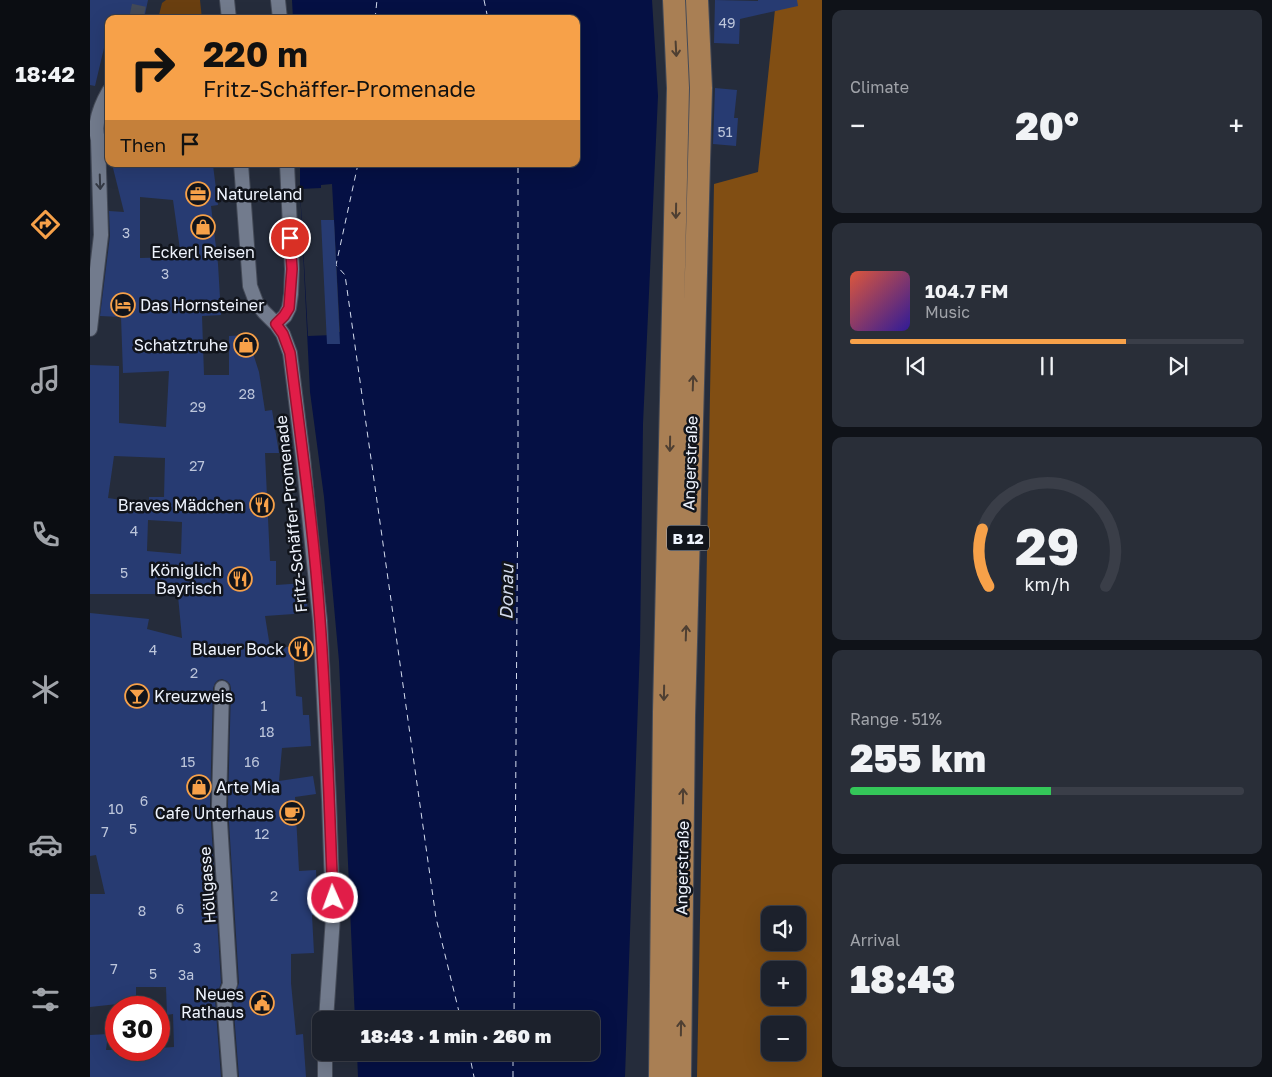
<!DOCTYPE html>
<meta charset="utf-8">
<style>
body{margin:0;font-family:"Golos Text",sans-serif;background:#292e38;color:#f1f3f6;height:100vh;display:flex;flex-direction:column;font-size:19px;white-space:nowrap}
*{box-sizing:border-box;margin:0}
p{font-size:16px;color:#a0a3a9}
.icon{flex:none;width:28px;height:28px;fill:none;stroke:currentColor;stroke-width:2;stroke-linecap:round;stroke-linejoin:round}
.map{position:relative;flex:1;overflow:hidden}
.drawer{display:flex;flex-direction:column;gap:10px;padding:10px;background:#0f1218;width:450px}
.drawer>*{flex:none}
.guide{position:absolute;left:15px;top:15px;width:475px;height:152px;border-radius:10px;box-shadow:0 5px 20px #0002,0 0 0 1px #3a3e48;background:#f7a149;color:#111;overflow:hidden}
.buttons{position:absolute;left:671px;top:906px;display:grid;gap:10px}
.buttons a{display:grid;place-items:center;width:45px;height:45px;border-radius:10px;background:#1c212c;box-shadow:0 5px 20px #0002,0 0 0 1px #3a3e48;font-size:25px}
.speed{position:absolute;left:15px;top:996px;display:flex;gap:10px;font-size:25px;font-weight:700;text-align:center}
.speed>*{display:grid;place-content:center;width:65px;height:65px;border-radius:50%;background:#1c212c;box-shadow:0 5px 20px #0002,0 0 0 1px #3a3e48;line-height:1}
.speed .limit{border:8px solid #d22;background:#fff;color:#111}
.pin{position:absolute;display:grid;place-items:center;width:42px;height:42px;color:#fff;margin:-21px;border:2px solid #fff;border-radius:50%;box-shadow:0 1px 5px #0007}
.me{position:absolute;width:55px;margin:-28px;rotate:358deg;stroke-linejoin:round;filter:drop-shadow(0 0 4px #0008)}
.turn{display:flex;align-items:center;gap:18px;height:105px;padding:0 15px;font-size:22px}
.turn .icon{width:65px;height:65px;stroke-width:2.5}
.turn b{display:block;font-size:35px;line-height:42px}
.then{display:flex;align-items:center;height:48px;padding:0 15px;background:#0003;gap:10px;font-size:19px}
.big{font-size:38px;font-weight:800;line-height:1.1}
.drawer .card{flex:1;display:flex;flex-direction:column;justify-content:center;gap:8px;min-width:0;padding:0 18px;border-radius:10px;background:#292e38}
.drawer .dial{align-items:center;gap:0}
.dial svg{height:130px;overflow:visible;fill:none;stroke:#3a3e48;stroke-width:7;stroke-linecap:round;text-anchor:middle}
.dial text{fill:#f1f3f6;stroke:none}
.song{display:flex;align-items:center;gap:15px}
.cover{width:60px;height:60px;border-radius:8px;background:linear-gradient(135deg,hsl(10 70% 55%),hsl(250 70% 35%))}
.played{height:5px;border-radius:2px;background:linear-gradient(90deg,#f7a149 70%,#3a3e48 70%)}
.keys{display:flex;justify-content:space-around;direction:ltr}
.heat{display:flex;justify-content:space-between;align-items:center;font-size:28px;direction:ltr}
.charge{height:8px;border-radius:4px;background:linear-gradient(90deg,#34c759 51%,#3a3e48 0)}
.trip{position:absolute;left:222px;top:1011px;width:288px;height:50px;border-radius:10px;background:#1c212c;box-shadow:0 5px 20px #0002,0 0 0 1px #3a3e48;font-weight:800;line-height:50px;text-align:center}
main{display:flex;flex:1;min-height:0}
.menu{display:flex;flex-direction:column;width:90px;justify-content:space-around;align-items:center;background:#0b0d12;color:#a0a3a9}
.menu .icon{width:35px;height:35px}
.menu .current{color:#f7a149}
.menu b{font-size:22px;color:#f1f3f6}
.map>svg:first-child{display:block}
</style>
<main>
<nav class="menu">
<b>18:42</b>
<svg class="icon current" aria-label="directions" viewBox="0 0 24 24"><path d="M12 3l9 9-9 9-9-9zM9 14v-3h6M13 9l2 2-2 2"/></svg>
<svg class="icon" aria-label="music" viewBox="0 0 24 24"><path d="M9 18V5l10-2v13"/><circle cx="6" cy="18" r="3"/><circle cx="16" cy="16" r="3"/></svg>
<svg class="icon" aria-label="phone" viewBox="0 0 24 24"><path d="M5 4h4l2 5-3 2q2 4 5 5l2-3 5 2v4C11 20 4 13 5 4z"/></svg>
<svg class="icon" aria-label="climate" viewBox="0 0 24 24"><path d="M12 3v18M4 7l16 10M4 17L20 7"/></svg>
<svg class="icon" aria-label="car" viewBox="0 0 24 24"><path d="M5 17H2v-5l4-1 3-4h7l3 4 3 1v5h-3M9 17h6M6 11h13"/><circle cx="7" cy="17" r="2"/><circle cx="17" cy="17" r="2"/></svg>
<svg class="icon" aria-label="filters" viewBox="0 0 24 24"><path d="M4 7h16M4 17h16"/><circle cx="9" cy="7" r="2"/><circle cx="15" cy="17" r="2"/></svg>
</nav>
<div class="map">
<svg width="732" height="1077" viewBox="0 0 732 1077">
<rect width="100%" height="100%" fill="#252c3b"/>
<path fill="#6a3f10" d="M76 0H110L112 19H68L72 3Z"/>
<path fill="#814e13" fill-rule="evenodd" d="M686 0H732V1077H607L624 184 668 172ZM680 915H708V942H680ZM680 970H708V998H680ZM680 1025H708V1052H680Z"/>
<path fill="#051044" d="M202 0H562L568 96 553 424 550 645 535 1077H268L267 1053 501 1052V1020H265L249 661 234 497 220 392 210 189V164H486V19H203Z"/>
<path fill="#252c3b" d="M242 184 250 332H243V335L218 336 210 189 231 188V185Z"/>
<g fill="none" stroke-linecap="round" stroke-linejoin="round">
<path stroke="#d4dcee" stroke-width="1" stroke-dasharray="6 5" stroke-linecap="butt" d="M394 0 398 19
M285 19 287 0
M268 164 246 265 255 275 346 918 371 1020
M424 1020 428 468V164
M379 1052 384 1077
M423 1077V1052"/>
</g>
<path fill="#273b72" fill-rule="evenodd" d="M0 0H58L54 19H19V49L14 48 5 86 0 85Z
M625 0 668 1V0H707L708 6 650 19 649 44 624 43Z
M625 88 647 90 644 118H648L646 146 623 144Z
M22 164H65V167L123 165 128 205 121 206 128 264 131 315 112 316 114 375H139V336L157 335 169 372 175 411 182 410 189 453H175L180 561H186V585L215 583 218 613 175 616 180 647H203L206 696 212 697 213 715H219L221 746 192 748 189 781 223 776 226 794 205 797 209 871 226 870 228 915H222L224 953 201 954V983L206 1035 213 1034 216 1077H149L143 1000 149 983 138 806 141 688 140 684 137 681 132 679 128 680 125 683 123 688 120 806 131 983 125 1000 131 1077H0V1035L18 1034 16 1050H69V1048L84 1047 83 1014 77 1015 76 987H46V1002L0 1007V894H15L6 855 0 856V613L59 619 57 629 92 638 88 596 68 594H0V365L29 366V423L76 427 79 371 33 373 31 317 10 316 20 236 19 211 34 212ZM50 197 83 200 91 257 50 258ZM24 456 75 458 74 497H59V504L18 498ZM58 520 92 522 91 554 57 551Z
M231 220H244L250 344H237Z"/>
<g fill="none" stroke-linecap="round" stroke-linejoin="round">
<path stroke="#434a58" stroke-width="14" stroke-dasharray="14 7" stroke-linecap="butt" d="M46 19 50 0"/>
<g stroke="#444a57" stroke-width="16">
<path id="street" d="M137 0 139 19
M188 0 190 19
M151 164 160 286 166 302 174 312 186 324 193 334 200 353 213 458 230 621 239 800 243 917 236 1020
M186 324 195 316 199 308 201 294 202 269 197 164
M0 329 11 235 8 139C3 124 11 105 19 91
M132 688 129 806 140 984 134 999 140 1077
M235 1077V1052"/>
</g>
<g stroke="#444a57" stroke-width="24">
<path id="primary" d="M570 1077 574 712 588 88 584 0
M590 1077 594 716 611 88 607 0"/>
</g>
<use href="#street" stroke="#727b8d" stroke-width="14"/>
<use href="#primary" stroke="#a97f54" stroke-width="22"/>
</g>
<defs><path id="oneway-shaft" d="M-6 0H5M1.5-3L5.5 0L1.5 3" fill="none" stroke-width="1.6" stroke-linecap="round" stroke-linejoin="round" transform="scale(1.25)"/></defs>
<g stroke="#4e3f32">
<use href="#oneway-shaft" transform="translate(586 49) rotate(87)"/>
<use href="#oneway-shaft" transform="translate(586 211) rotate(91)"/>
<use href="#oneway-shaft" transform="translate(603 383) rotate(-88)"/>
<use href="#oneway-shaft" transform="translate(580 444) rotate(91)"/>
<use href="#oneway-shaft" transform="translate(596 633) rotate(-88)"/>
<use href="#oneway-shaft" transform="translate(574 693) rotate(91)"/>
<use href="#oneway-shaft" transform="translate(593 796) rotate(-89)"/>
<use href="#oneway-shaft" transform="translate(591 1028) rotate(-89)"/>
</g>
<use stroke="#333843" href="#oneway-shaft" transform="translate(10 182) rotate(88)"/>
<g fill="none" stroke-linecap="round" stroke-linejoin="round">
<g stroke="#92132f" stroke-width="12">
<path id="route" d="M200 238 202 269 199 308 194 316 186 324 193 334 200 353C211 442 224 531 230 621 237 713 239 805 243 898"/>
</g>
<use href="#route" stroke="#e11d48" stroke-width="9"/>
</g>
<defs>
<g id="office-ring" transform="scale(1.25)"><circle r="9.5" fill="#11141b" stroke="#f7a149" stroke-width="1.5"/><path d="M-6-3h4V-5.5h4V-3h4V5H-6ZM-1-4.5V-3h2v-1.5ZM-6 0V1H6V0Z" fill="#f7a149"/></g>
<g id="shop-ring" transform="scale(1.25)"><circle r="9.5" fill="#11141b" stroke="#f7a149" stroke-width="1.5"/><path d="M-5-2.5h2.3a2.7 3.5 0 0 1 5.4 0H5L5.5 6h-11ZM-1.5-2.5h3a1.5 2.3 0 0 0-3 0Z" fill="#f7a149"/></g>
<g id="hotel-ring" transform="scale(1.25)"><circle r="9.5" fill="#11141b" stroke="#f7a149" stroke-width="1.5"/><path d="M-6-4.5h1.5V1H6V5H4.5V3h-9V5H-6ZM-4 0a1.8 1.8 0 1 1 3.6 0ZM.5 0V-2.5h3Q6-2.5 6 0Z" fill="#f7a149"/></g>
<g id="restaurant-ring" transform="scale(1.25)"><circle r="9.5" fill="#11141b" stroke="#f7a149" stroke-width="1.5"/><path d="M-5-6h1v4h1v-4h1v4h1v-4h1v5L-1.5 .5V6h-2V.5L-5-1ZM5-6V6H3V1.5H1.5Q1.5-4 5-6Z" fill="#f7a149"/></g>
<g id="bar-ring" transform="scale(1.25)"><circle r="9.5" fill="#11141b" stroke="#f7a149" stroke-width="1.5"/><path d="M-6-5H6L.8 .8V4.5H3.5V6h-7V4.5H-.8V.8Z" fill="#f7a149"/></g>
<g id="cafe-ring" transform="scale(1.25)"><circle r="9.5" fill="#11141b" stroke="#f7a149" stroke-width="1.5"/><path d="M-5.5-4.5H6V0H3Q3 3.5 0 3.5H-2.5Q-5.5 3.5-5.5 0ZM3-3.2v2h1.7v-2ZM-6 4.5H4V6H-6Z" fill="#f7a149"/></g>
<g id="civic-ring" transform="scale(1.25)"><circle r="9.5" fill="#11141b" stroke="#f7a149" stroke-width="1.5"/><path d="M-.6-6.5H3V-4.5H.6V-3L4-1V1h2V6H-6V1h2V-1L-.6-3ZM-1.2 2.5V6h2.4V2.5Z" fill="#f7a149"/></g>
</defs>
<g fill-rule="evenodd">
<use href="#office-ring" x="108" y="194"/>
<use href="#shop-ring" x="113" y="227"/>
<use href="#hotel-ring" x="33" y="305"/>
<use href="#shop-ring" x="156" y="345"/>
<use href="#restaurant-ring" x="172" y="505"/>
<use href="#restaurant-ring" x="150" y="579"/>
<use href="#restaurant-ring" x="211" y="649"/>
<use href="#bar-ring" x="47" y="696"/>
<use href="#shop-ring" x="109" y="787"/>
<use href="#cafe-ring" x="202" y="813"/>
<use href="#civic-ring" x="172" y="1003"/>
</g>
<g text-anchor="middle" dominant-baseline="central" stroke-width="5" stroke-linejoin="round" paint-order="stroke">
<g font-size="14" fill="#bdc6db">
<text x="637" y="22">49</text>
<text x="635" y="131">51</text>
<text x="36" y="232">3</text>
<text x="75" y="273">3</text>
<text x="157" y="393">28</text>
<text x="108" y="406">29</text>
<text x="107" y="465">27</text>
<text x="44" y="530">4</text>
<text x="34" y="572">5</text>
<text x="63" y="649">4</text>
<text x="104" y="672">2</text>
<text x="174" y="705">1</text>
<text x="177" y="731">18</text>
<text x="98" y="761">15</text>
<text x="162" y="761">16</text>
<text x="54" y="800">6</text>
<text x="26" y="808">10</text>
<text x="43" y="828">5</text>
<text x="15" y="831">7</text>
<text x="172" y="833">12</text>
<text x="184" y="895">2</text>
<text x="90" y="908">6</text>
<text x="52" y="910">8</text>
<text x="107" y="947">3</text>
<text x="24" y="968">7</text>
<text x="63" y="973">5</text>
<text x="96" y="974">3a</text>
</g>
<rect fill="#11141b" stroke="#acb1ba" stroke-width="1" x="577" y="525.5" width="42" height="25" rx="4"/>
<g font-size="15" font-weight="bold" fill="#eff4fe">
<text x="598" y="538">B 12</text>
</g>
<g font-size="16" fill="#eff4fe" stroke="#11141b" text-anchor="end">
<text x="126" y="194" text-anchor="start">Natureland</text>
<text x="113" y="252" text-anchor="middle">Eckerl Reisen</text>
<text x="50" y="305" text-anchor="start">Das Hornsteiner</text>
<text x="138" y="345">Schatztruhe</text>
<text x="154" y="505">Braves Mädchen</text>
<text x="132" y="570">Königlich<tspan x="132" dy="18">Bayrisch</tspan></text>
<text x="194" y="649">Blauer Bock</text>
<text x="64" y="696" text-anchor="start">Kreuzweis</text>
<text x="126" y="787" text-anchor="start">Arte Mia</text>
<text x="184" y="813">Cafe Unterhaus</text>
<text x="154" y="994">Neues<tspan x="154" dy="18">Rathaus</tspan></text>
</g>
<g font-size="16" fill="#eff4fe" stroke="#11141b">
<text transform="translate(600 463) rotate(-88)">Angerstraße</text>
<text transform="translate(201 514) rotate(-96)">Fritz-Schäffer-Promenade</text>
<text transform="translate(592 868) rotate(-89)">Angerstraße</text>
<text transform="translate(117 885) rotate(-94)">Höllgasse</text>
</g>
<g font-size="18" font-style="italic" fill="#d4dcee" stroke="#11141b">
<text transform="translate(416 592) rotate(-89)">Donau</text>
</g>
</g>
</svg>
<div class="buttons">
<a><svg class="icon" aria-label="sound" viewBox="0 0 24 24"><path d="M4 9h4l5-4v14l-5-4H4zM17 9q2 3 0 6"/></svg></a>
<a>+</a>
<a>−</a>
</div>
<div class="speed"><div class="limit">30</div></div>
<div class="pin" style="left:200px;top:238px;background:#d93025"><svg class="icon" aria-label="arrive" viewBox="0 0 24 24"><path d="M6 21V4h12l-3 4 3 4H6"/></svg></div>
<svg class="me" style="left:243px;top:898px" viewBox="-20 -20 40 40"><circle r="17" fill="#e11d48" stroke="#fff" stroke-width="3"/><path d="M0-11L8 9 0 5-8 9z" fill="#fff"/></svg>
<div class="trip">18:43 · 1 min · 260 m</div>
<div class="guide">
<div class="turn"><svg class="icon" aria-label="right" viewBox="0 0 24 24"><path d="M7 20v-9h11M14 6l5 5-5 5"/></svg><div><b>220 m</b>Fritz-Schäffer-Promenade</div></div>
<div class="then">Then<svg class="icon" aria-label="arrive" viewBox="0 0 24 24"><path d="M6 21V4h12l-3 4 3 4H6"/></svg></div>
</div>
</div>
<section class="drawer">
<div class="card"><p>Climate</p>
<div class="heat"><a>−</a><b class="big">20°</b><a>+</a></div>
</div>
<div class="card">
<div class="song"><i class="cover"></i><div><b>104.7 FM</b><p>Music</p></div></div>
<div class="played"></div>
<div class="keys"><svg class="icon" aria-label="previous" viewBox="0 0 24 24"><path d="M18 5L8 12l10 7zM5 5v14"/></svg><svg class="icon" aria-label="pause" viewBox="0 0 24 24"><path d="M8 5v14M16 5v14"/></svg><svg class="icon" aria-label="next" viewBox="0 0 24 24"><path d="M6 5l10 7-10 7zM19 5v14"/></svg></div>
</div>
<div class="card dial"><svg viewBox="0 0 100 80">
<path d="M14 69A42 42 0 1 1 86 69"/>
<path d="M14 69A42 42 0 0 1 10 34" stroke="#f7a149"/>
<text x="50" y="56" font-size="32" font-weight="700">29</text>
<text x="50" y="72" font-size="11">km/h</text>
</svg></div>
<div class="card"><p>Range · 51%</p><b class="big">255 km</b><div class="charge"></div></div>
<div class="card"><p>Arrival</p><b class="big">18:43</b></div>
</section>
</main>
